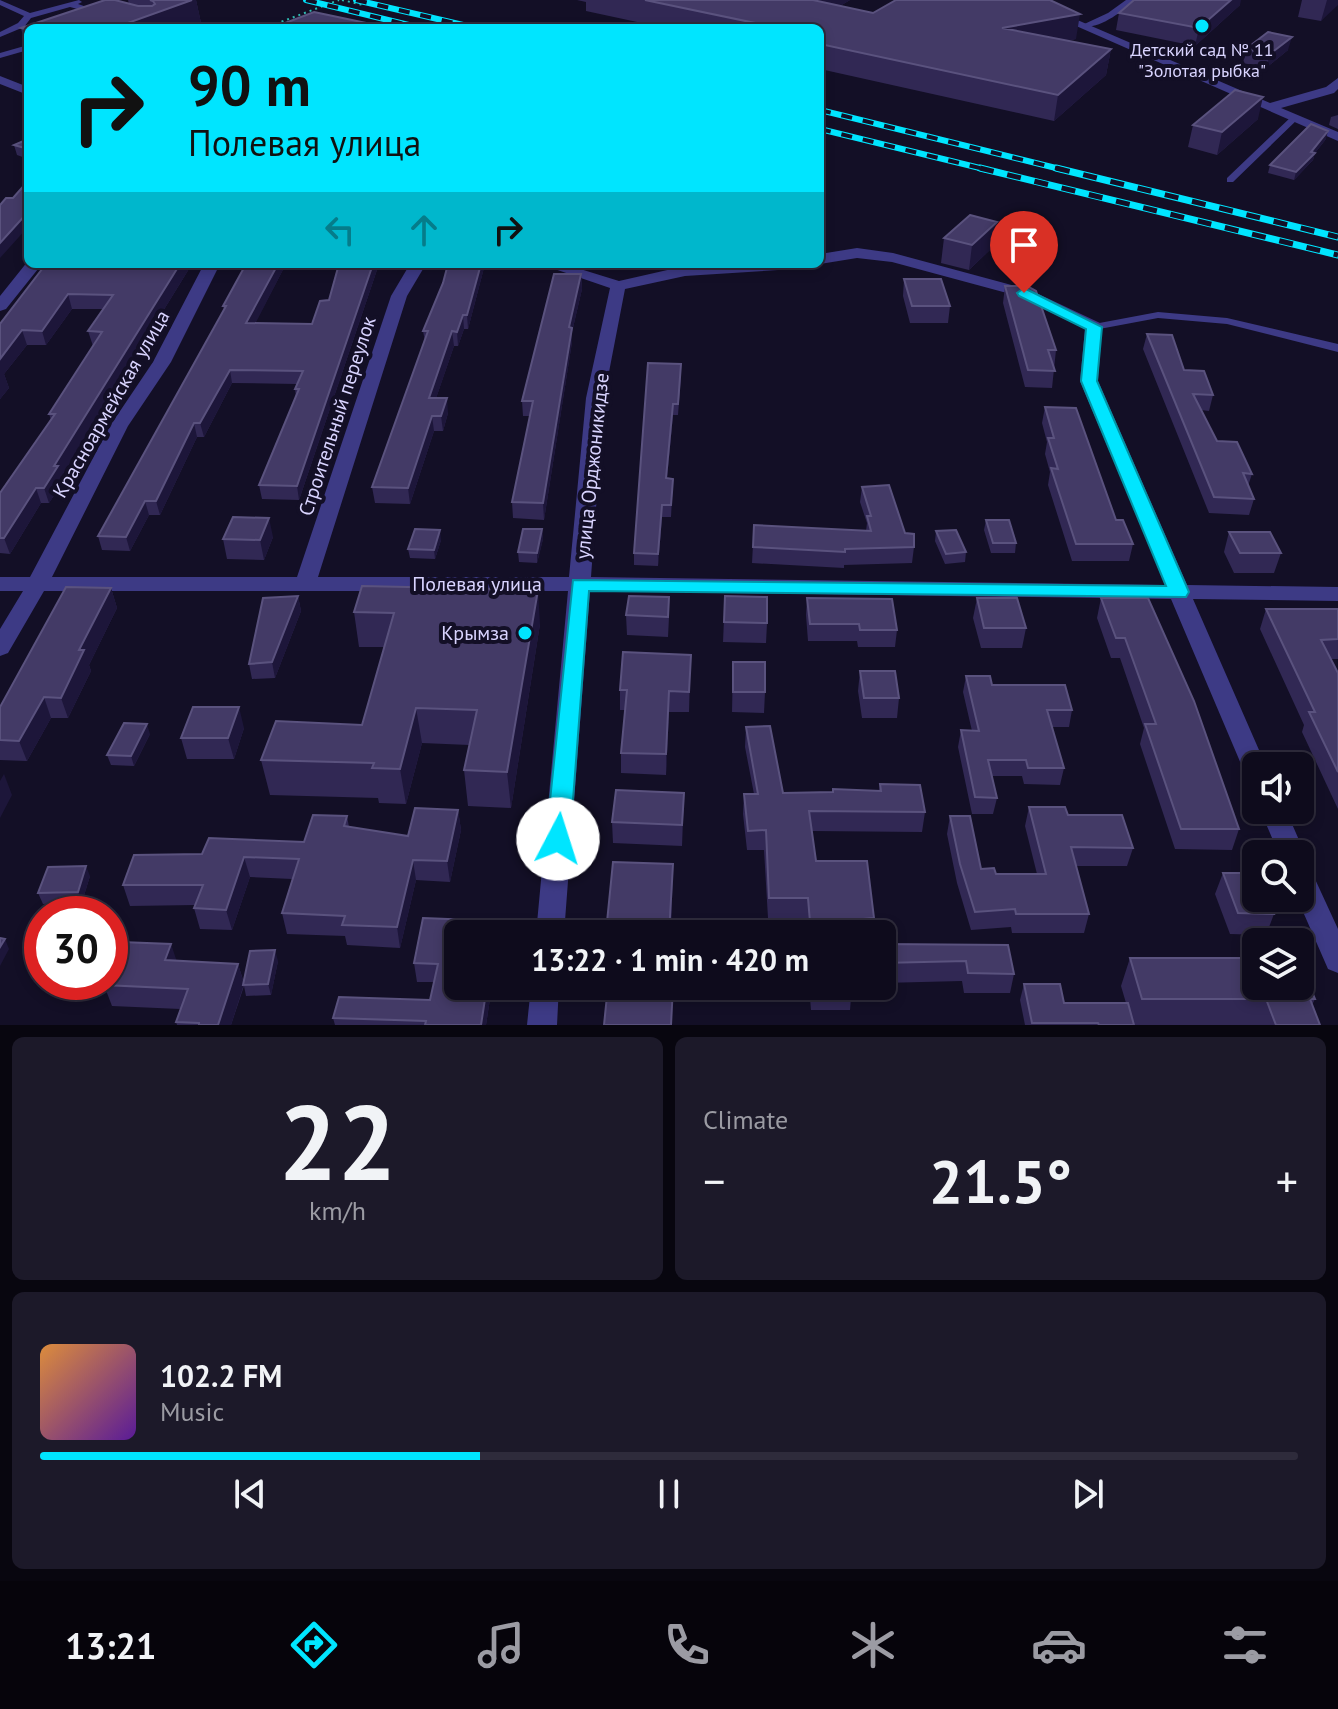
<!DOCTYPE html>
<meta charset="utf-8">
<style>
body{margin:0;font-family:"PT Sans",sans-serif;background:#1c1929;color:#f1f3f6;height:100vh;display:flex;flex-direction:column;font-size:30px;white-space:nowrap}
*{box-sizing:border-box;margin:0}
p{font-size:26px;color:#9b9ba3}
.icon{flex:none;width:44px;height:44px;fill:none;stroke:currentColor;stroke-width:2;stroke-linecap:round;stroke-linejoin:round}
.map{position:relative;height:1025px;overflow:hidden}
.sheet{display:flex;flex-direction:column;gap:12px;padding:12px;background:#08060f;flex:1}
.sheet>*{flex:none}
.guide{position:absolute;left:24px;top:24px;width:800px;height:244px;border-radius:12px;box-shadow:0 4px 12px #0003,0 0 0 2px #2e2b3b;background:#00e5ff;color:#111;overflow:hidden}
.controls{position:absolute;left:1242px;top:752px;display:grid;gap:16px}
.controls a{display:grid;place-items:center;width:72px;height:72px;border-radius:12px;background:#0e0b1c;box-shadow:0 4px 12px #0003,0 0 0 2px #2e2b3b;font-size:40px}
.speed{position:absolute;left:24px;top:896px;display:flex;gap:16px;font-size:40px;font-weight:700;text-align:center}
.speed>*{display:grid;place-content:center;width:104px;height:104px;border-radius:50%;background:#0e0b1c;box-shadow:0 4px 12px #0003,0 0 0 2px #2e2b3b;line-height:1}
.speed .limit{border:12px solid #d22;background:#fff;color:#111}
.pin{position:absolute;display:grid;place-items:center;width:68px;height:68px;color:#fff;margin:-82px -34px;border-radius:50% 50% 50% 0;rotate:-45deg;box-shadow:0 0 8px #0007}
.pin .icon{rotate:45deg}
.me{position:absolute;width:88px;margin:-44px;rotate:5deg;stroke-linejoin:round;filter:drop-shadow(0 0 6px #0008)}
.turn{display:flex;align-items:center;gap:28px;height:168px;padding:0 32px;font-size:36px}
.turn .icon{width:104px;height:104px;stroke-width:2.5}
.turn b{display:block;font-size:56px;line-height:68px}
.lanes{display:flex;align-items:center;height:76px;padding:0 32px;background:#0003;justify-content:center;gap:40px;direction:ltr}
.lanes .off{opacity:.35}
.big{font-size:60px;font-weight:700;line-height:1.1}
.sheet .widget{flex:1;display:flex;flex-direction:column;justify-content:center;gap:12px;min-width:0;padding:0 28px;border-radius:12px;background:#1c1929}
.sheet .dial{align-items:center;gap:0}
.dial b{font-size:104px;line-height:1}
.song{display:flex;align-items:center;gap:24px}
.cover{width:96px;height:96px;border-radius:12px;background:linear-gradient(135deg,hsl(30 70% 55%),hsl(270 70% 35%))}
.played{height:8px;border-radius:4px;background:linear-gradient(90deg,#00e5ff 35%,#2e2b3b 35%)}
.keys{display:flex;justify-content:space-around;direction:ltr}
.heat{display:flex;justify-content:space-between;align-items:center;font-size:44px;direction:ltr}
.sheet .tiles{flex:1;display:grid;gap:12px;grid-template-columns:1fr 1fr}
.widget:last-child{grid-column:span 2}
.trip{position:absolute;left:444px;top:920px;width:452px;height:80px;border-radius:12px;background:#0e0b1c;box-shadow:0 4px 12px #0003,0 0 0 2px #2e2b3b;font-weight:700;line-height:80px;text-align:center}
.dock{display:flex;height:128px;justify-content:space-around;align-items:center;background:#06040b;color:#9b9ba3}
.dock .icon{width:56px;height:56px}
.dock .selected{color:#00e5ff}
.dock b{font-size:36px;color:#f1f3f6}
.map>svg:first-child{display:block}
</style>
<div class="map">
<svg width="1338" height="1025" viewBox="0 0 1338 1025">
<rect width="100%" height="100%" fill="#130f26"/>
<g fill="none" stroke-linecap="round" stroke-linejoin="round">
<path stroke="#2fb8b0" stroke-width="2" stroke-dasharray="2 4" stroke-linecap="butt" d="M342 0 363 5
M286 25 278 23 339 0"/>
<path fill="#3d3a85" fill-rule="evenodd" d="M0 0 30 13 79 0 82 2 78 4 104 13 100 15 70 7 31 18 24 27 0 37V32L18 23 24 16 0 5Z
M1126 0H1135C1122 12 1097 31 1080 26L1108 13Z
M28 45V50L0 58V53Z
M1292 116 1299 118 1233 182H1227V178Z
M1158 312 1227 318 1338 344V352L1227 324 1158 318 1094 330 1088 327 1094 324Z"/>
<path fill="#3d3a85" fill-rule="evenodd" d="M1017 0H1031L1270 103 1326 87 1338 78V89L1334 93 1281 108 1338 132V141Z
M0 76 28 87V95L0 84Z
M857 248 893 253 1030 290 1100 323 1102 327 1098 381 1187 585 1338 587V601L1193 599 1266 766H1256V780L1247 777 1244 771 1171 599 590 591 564 934H536L568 591H44L8 653 0 656V629L23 591H0V577H30L110 426 153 362 204 264H220L171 362 128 426 52 577H297L391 296 410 264H426L407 296 318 577H569L586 398 610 288 540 264H564L619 281 685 266 802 264 794 269 685 276 625 289 604 398 591 577 1166 585 1080 381 1085 329 1018 296 892 262 857 258 820 264V254Z
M28 261V264H42L6 309 0 311V296Z
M1260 810H1286L1305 854 1301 861 1300 854H1279Z
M1300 862 1309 866 1338 929V973L1328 969 1297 898H1300Z
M531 986H559L557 1025H527Z"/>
<g stroke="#00e5ff" stroke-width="6">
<path id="rail-far1" d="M306 0 421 28
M356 0 476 28
M820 110 1064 170
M820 129 988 170"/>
</g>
<g stroke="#00e5ff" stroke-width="7">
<path id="rail" d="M980 168 1338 255
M1056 168 1338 237"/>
</g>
<use href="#rail-far1" stroke="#130f26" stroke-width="4" stroke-dasharray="11" stroke-linecap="butt"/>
<use href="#rail" stroke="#130f26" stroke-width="5" stroke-dasharray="14" stroke-linecap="butt"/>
</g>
<path fill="#312854" d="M128 0H196L201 23 28 28 27 53 21 28 129 4Z
M577 0H850L840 6 873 13 1076 39 1065 41 1111 49 1106 75 1054 121 820 69V28H665L586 11V2Z
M1302 0H1338L1321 21 1298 17Z
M1240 5 1195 46 1116 30 1119 13Z
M1246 49 1288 50 1266 68 1243 63Z
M1338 115V129L1329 125 1331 117Z
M1258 119 1217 155 1188 147 1193 125Z
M28 139V159L17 155 14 145Z
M1326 139 1315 153 1313 160 1294 180 1268 173 1270 165Z
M997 222 994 246 969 270 941 263 944 238Z
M46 264H192L61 477 63 482 49 503H41L10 554 0 553V493L51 420 49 414 93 346 88 331 104 309H72L46 345H27L4 374 9 388 0 399V324Z
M246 264H286L255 323 312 324 329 300 337 269V264H379L299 500 262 499 259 485 296 397 295 389 297 384 232 383 204 437H197L160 515H149L130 551 102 550 98 536 224 310 223 306Z
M485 264 468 329H464L458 346H454L436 398 448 413 443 431H434L410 504 375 503 372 487 425 341 423 331Z
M581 274 582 289 572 332V342L544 520 513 518 512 502 530 416H523L522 401Z
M904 279 950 306 948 323H910L903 296Z
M1005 286 1056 350 1052 388 1025 387 1003 303Z
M1147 334 1184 370 1213 395 1209 411 1201 410 1217 441 1252 474 1248 486 1254 499 1249 515 1209 513 1143 349Z
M648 363 681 376 678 415H673L667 478 673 479 671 517H662L658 566 634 565V553Z
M1045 407 1116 520 1133 544 1129 561H1072L1048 485 1050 472 1045 454 1047 442 1042 423Z
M862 487 905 533 914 547 912 563 844 565V568L752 563 754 525 866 531 867 523 860 502Z
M986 520 1016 543 1015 553H991L984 530Z
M542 529 543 539 537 563 519 562 518 552Z
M936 531 966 552 965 562 945 564 935 541Z
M1229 532 1281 553 1274 573H1234L1224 552Z
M273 537 264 560 227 559 223 539Z
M441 540 435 559 410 558 408 549Z
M362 586 540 624 511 808 468 806 464 770 469 745 422 743 406 804 379 803 378 798 270 795 261 760 362 725 384 647H359L354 612Z
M111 588 117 608 89 665 91 671 68 718H51L27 761 0 760V707Z
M298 596 301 611 275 678 252 679 249 664Z
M725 596 767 623 766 643 723 642Z
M807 598 897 630 895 647H858L857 641H808L806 615Z
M977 598 1026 628 1022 648H981L973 618Z
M1101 598 1239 829 1232 850 1175 849 1140 744 1144 728 1120 658H1111L1097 618Z
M1266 609H1338V659H1331L1338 673V809L1302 732 1304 725 1260 629Z
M626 615 669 617 668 637 627 635Z
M733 662 765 692 764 713 732 712Z
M860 671 899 698 897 718H862L858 691Z
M690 675 689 712H669L666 775 621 773V753L625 710H620V690Z
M966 676 1072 710 1069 727H1052L1064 768 1060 785 1024 784 1022 776H992L997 798 993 814H972L958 747 961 730 972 731 963 692Z
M746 727 783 793 879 791 880 784 925 812 922 832 812 831 816 861 874 918 872 934H808L807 918H768L764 850H747L743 814 744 794H754L745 747Z
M244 728 234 759H187L181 738Z
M150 734 134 766 111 765 107 755Z
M684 793 682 846 613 843 612 822Z
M1029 807 1068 815 1133 848 1127 866H1076L1089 914 1084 933H1012L1011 927 971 930 957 883 947 834 950 816 981 869 996 874H1037L1025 826Z
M458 810 461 830 450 882 416 880 400 948 347 945 345 936 287 934 282 913 292 879 250 877 232 930 200 929 194 908 195 905 130 906 123 885 202 854 304 842 347 816 349 827 408 836Z
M673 864 671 934H608L607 922Z
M1223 873 1274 914 1266 935 1230 934 1215 894Z
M90 876 82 902 43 904 38 893Z
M423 918 497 921 498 934H458V986H492L486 1025H335L333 1018 339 997 430 1000 434 982H417L414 963Z
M882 944 1008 945 1014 974 1010 993H964L962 981 882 983Z
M1130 958 1315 999 1312 1005 1320 1025H1025L1020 1000 1024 984 1064 1003H1126L1121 986Z
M177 961 238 964 244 983 278 961 271 995 246 996 244 986 231 1025H177L176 1022 180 1009 112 1006 104 985Z
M735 986H755L754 994 735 992Z
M809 986H852L850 1010H811Z"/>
<path fill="#1d163a" d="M192 0H196L201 23 187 28H123L122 25Z
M812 0H850L811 24Z
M1231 0H1241L1240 5 1195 46 1199 28Z
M1327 0H1338V5L1321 21Z
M1080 14 1076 39 998 53 1002 28Z
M1292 37 1288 50 1266 68 1270 54Z
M1111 49 1106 75 1054 121 1058 95Z
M1263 97 1258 119 1217 155 1222 132Z
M1328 131 1326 139 1315 153 1313 160 1294 180 1296 172Z
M28 212V227L0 258V243Z
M997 222 994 246 969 270 972 245Z
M180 264H192L61 477 63 482 49 503 44 488 54 466Z
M278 264H286L249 336 246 323Z
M373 264H379L299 500 297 486Z
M481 264H485L468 329 467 315Z
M581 274 582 289 572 332V342L544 520 543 503 569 327Z
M68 294 72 309 46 345 42 331Z
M463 315 464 329 458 346 457 332Z
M22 330 27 345 4 374 9 388 0 399V359Z
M452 331 454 346 431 413 429 398Z
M230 370 232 383 204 437 200 423Z
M447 398 448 413 443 431 441 416Z
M673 404V415L666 490V478Z
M432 416 434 431 410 504 408 488Z
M194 423 197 437 160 515 156 501Z
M36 488 41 503 10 554 4 538Z
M145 501 149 515 130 551 126 537Z
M662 505V517L658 566V554Z
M269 518 273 537 264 560 260 540Z
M542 529 543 539 537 563V553Z
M440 530 441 540 435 559 434 550Z
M111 588 117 608 89 665 91 671 68 718 61 698 79 650Z
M538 590 540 624 511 808 507 772Z
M298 596 301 611 275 678 272 662Z
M669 691V712L666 775V754Z
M44 697 51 718 27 761 19 741Z
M239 707 244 728 234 759 228 738Z
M416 708 422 743 406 804 400 769Z
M147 724 150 734 134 766 131 756Z
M4 774 12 795 0 818V781Z
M458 810 461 830 450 882 447 861Z
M244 857 250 877 232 930 226 910Z
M413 860 416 880 400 948 397 927Z
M673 864 671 934H669Z
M86 866 90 876 82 902 78 892Z
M5 939 9 949 0 966V947Z
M171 944 178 965 165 960Z
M275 950 278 961 271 995 268 984Z
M238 964 244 984 231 1025H218Z
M487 986H492L486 1025H481Z"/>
<path fill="#433a66" stroke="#5a527e" stroke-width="2" d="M105 0H115L138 6H152L155 4 153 1 150 0H192L122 25 135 28H28V30L21 28Z
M645 0H813L873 13 896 0H1050L1080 14 1002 28 1111 49 1058 95 820 44V28H779Z
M1134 0H1231L1199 28 1119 13Z
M314 12 390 28H272Z
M1268 32 1292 37 1270 54 1246 49Z
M1235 90 1263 97 1222 132 1193 125Z
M1311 124 1328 131 1311 152 1315 153 1296 172 1270 165Z
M28 139V149L14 145Z
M28 181V212L0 243V205L6 198H13Z
M970 215 997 222 972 245 944 238Z
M46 264H180L54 466H58L44 488H36L4 538H0V493L55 414H49L102 332 88 331 113 295 68 294 42 331 22 330 0 359V324Z
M246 264H278L246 323 312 324 320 301 329 300 339 264H373L297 486 259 485 299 389H295L303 371 230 370 200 423H194L156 501H145L126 537 98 536 226 306H223Z
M448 264H481L467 315H463L457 332 452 331 429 398H447L441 416H432L408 488 372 487 428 331H423L443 283Z
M554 274H581L569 327 572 328 543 503 512 502 533 401H522Z
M904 279H941L950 306H912Z
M1005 286H1027L1036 291 1056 350H1048L1055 371 1028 370Z
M1147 334 1172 335 1184 370 1204 371 1213 395 1193 394 1217 441 1237 442 1252 474 1243 473 1254 499 1214 497Z
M648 363 681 364 678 404H673L666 478 673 479 671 505H662L658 554 634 553Z
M1045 407 1076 408 1116 520H1123L1133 544H1076L1051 468 1058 469 1048 438H1054Z
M889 485 905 533 914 534V547L845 549V552L753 547 754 525 871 531 867 516H871L862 487Z
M233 517 269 518 260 540 223 539Z
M986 520H1009L1016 543H993Z
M415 529 440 530 434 550 408 549Z
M523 529H542L537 553 518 552Z
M956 530 966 552 946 554 936 531Z
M1229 532H1270L1281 553H1240Z
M362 586 538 590 507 772 464 770 477 710 416 708 400 769 372 768 374 763 261 760 276 721 362 725 394 613 354 612Z
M66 587 111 588 79 650H84L61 698 44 697 19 741 0 740V707Z
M298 596 272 662 249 664 263 598Z
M629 596 669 597 668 617 626 615Z
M725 596 767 597V623L724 622Z
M807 598 892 599 897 630H860L859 624H810Z
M977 598H1017L1026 628H984Z
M1101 598H1148L1194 701 1239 829H1181L1145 724H1156L1125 638H1116Z
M1266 609H1338V639L1321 640 1338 673V772L1309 712H1315Z
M623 652 691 655 689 692 669 691 666 754 621 753 627 690H620Z
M733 662H765V692H733Z
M860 671H895L899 698H864Z
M966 676H990L992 685H1065L1072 710H1047L1064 768H1028L1026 760H988L997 798 975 797 961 730 979 731Z
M193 707H239L228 738H181Z
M124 723 147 724 131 756 107 755Z
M770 726 783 793 833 792V789L881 791 880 784 920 785 925 812 809 811 816 861H867L874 918 864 919V934H811L808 898H769L766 830 748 831 744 794H758L746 727Z
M616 790 684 793 682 825 612 822Z
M1029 807H1065L1068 815H1122L1133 848 1071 847 1089 914H1016L1015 909 975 912 960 864 950 816H970L981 869 994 868 996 874H1046Z
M415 808 458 810 447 861 413 860 397 927 342 925 345 916 282 913 299 859 244 857 226 910 194 908 203 885H123L134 855 202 854 209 838 304 842 313 815 347 816 344 826 408 836Z
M613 862 673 864 669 934H614L615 922H607Z
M86 866 78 892 38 893 48 867Z
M1223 873H1256V898H1268L1274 914 1238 913Z
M423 918 497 921 495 934H458V986H487L481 1025H425L426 1021 333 1018 339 997 430 1000 438 964 414 963Z
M0 938 5 939 0 947Z
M121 942 171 944 165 960 238 964 218 1025H199V1023L176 1022 188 989 104 985 105 982H110V970Z
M882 944 1008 945 1014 974 968 973 966 961 882 963Z
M275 950 268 984 243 985 250 951Z
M1130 958H1256V986H1300V963L1315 999H1310L1320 1025H1276L1266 999H1142Z
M1024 984H1060L1064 1003H1128L1134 1025H1099L1098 1023H1032Z
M608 986H673L671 1025H604Z
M813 986H852V990H813Z"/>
<path fill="#00e5ff" stroke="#0095a6" stroke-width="2" d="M1024 288 1102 327 1097 381 1189 592 1186 597 589 591 570 839 566 845 558 848 550 845 546 839 573 580 1166 586 1081 381 1086 329 1019 296 1017 293Z"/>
<g fill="#00e5ff" stroke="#130f26" stroke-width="3">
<circle cx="1202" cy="26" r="8"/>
<circle cx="525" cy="633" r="8"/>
</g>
<g text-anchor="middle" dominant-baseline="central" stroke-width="8" stroke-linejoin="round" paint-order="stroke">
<g font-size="18" fill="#d9d4ff" stroke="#130f26">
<text x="1202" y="49">Детский сад № 11<tspan x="1202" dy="21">"Золотая рыбка"</tspan></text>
</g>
<g font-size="20" fill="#d9d4ff" stroke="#130f26">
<text transform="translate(111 404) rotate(-60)">Красноармейская улица</text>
<text transform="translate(337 416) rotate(-72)">Строительный переулок</text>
<text transform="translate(592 466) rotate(-84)">улица Орджоникидзе</text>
<text x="477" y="584">Полевая улица</text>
</g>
<g font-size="20" fill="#d9d4ff" stroke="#130f26" text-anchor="end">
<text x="509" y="633">Крымза</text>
</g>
</g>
</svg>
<div class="controls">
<a><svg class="icon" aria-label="sound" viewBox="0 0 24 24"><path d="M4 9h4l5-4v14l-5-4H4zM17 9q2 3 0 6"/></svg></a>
<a><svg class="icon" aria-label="search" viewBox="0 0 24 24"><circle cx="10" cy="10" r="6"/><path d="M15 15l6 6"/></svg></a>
<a><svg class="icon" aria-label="layers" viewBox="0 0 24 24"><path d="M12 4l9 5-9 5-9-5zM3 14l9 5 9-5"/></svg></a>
</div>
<div class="speed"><div class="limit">30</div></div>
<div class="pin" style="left:1024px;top:293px;background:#d93025"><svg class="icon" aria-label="arrive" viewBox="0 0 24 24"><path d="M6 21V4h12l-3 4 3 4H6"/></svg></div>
<svg class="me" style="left:558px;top:839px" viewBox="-20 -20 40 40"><circle r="19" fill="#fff"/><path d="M0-13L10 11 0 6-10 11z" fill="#00e5ff"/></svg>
<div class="trip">13:22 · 1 min · 420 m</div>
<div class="guide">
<div class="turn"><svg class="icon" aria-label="right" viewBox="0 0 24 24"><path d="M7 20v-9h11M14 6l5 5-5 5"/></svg><div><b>90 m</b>Полевая улица</div></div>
<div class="lanes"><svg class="icon off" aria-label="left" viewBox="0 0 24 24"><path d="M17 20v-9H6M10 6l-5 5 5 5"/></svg><svg class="icon off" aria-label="ahead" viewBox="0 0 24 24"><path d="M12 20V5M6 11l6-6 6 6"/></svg><svg class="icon" aria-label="right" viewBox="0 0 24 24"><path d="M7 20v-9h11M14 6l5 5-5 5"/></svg></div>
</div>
</div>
<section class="sheet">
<div class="tiles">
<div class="widget dial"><b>22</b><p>km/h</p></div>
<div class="widget"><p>Climate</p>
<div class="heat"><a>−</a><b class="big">21.5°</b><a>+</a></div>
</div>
<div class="widget">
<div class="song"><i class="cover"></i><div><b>102.2 FM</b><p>Music</p></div></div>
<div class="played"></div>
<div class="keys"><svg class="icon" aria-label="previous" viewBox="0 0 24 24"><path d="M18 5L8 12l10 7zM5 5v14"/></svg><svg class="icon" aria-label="pause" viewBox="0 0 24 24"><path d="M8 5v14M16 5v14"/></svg><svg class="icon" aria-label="next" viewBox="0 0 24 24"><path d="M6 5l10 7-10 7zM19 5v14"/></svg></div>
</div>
</div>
</section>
<nav class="dock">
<b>13:21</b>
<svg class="icon selected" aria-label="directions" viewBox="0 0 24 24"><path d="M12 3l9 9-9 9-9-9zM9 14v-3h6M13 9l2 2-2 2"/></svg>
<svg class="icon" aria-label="music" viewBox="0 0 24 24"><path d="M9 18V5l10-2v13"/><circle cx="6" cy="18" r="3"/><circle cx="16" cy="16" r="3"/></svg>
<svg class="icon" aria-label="phone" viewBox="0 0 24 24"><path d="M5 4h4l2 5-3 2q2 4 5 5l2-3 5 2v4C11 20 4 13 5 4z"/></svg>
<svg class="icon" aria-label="climate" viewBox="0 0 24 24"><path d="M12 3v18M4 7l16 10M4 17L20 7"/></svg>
<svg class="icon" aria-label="car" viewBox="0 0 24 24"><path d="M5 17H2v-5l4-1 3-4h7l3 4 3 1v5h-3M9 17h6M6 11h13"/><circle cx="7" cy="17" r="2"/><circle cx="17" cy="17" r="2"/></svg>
<svg class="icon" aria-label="filters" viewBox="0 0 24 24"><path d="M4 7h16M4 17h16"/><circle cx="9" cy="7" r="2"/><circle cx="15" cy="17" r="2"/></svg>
</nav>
